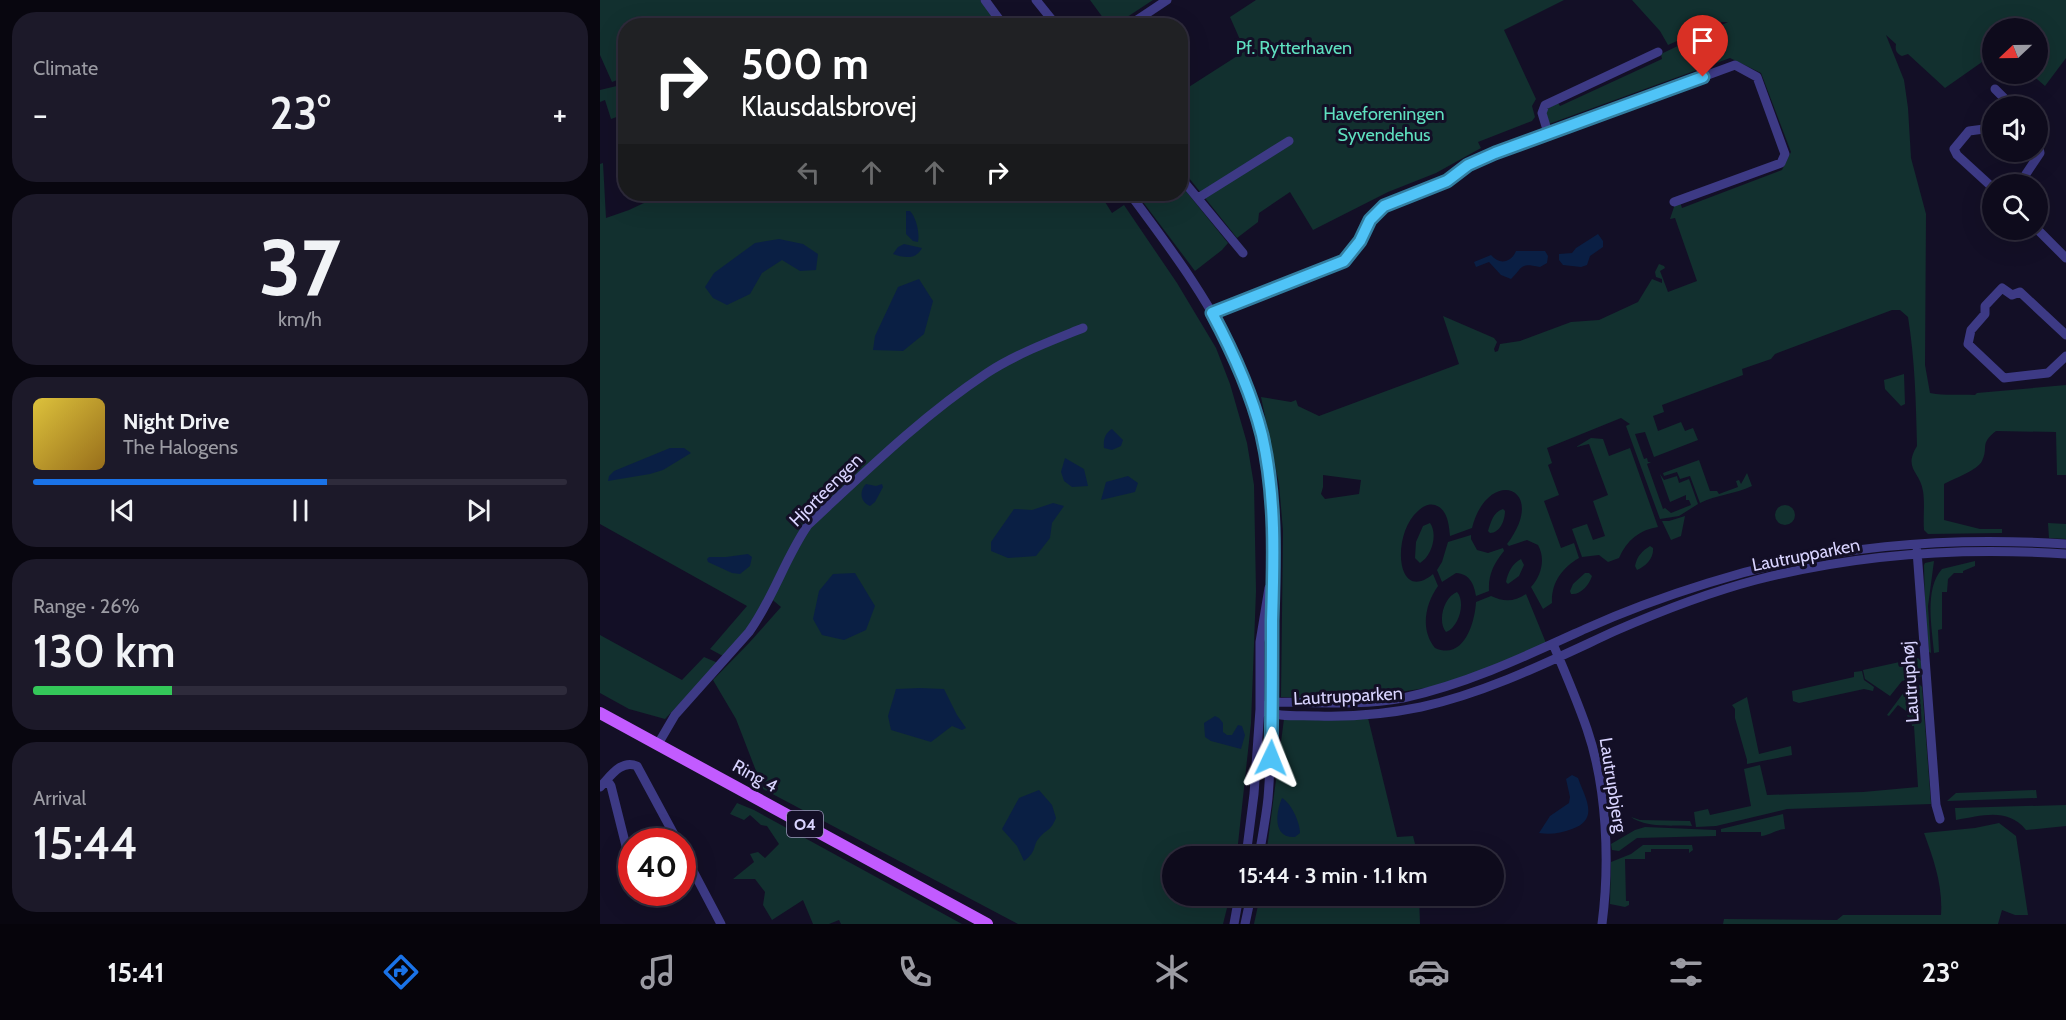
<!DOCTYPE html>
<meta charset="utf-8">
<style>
body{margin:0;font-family:Cabin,sans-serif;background:#1c1929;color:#f1f3f6;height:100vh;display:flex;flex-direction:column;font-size:22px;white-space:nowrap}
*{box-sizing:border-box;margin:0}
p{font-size:20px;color:#9b9ba3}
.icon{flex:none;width:33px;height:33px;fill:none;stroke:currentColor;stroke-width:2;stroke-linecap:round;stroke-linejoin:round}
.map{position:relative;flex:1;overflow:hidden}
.drawer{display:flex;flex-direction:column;gap:12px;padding:12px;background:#08060f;width:600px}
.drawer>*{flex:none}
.top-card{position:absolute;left:18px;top:18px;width:570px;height:183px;border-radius:24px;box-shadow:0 6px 24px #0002,0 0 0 2px #2e2b3b;background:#202124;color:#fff;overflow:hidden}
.needle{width:39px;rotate:248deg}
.controls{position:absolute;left:1382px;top:18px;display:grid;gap:12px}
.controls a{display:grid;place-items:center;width:66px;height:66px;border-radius:50%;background:#0e0b1c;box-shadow:0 6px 24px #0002,0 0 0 2px #2e2b3b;font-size:30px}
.speed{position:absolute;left:18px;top:828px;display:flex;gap:12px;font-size:30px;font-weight:700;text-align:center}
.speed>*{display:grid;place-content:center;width:78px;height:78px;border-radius:50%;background:#0e0b1c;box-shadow:0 6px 24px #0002,0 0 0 2px #2e2b3b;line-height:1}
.speed .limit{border:9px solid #d22;background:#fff;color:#111}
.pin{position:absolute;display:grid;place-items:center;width:51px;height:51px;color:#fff;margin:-62px -26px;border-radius:50% 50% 50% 0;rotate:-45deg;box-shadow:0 0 6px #0007}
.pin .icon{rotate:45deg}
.me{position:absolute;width:66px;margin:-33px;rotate:2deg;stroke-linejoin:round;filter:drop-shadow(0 0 4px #0008)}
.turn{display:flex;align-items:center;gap:21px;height:126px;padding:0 24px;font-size:27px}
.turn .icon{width:78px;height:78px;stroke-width:2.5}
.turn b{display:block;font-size:42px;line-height:51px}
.lanes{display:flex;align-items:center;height:57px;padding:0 24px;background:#0003;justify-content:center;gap:30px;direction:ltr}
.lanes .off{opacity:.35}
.big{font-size:45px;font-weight:600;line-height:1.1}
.drawer .tile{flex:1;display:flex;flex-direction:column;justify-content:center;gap:9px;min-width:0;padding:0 21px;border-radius:24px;background:#1c1929}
.drawer .dial{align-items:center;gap:0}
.dial b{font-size:78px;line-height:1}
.song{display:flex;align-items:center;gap:18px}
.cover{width:72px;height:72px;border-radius:9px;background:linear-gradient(135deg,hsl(50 70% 55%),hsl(40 70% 35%))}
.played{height:6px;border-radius:3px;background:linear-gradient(90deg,#1a73e8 55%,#2e2b3b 55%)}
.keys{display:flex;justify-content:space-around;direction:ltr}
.heat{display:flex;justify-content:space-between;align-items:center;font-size:33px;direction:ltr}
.charge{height:9px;border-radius:4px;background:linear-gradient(90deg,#34c759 26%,#2e2b3b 0)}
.trip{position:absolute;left:562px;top:846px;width:342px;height:60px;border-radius:30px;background:#0e0b1c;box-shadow:0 6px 24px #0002,0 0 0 2px #2e2b3b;font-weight:600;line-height:60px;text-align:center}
.tab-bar{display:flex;height:96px;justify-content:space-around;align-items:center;background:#06040b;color:#9b9ba3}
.tab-bar .icon{width:42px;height:42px}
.tab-bar .selected{color:#1a73e8}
.tab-bar b{font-size:27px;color:#f1f3f6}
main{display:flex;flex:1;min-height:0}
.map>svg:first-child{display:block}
</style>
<main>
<section class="drawer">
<div class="tile"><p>Climate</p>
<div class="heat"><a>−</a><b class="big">23°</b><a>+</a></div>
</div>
<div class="tile dial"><b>37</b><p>km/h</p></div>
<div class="tile">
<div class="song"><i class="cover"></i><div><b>Night Drive</b><p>The Halogens</p></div></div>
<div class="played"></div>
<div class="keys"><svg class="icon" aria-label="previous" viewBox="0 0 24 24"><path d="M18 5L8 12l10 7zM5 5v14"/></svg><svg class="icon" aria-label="pause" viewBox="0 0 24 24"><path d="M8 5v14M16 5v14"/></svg><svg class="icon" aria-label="next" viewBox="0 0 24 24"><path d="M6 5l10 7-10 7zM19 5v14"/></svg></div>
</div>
<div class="tile"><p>Range · 26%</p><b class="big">130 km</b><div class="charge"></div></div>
<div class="tile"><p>Arrival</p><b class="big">15:44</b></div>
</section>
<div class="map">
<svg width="1466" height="924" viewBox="0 0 1466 924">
<rect width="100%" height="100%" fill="#130f26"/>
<path fill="#12302f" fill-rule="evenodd" d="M0 0H380L399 25 63 26 48 20 40 25 26 26 25 36 16 43 25 70V77L12 82 0 55Z
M490 0H553L515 25 509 26Z
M656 0H964L904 30 936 99 932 106 935 117 932 121 878 142 881 148 836 173 788 192 713 230 690 192 659 213 658 222 637 238 581 168V92L645 51 630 17Z
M1032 0H1466V58L1445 86 1431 74H1437V28H1392V55L1345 88 1308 54 1302 56C1296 53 1295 50 1296 44L1286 35 1304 80 1308 108 1311 158 1326 214 1325 365 1330 393C1346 396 1359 394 1375 395L1377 393 1466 385V475H1457L1456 432 1396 431C1379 444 1389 447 1382 461 1378 470 1353 479 1344 484V520L1380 529H1402V533L1328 534 1324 530C1323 518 1325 504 1323 491 1320 471 1303 469 1317 446 1316 403 1315 360 1308 317L1300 310H1292L1175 354 1171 359 1142 369 1143 375 1062 405 1064 412 1053 416 1058 431 1081 422 1085 431 1093 428 1098 440 1054 457 1045 432 1035 434 1044 459 1047 458 1048 462H1051L1047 464 1063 509 1065 508 1071 513 1091 505 1089 500H1086V495L1070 502 1060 474 1064 480 1077 476 1079 483 1089 479 1098 504 1079 516 1060 519 1026 426 1030 424 1021 418 947 448 952 463 948 465 959 495 944 501 961 548 974 543 979 558C962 568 951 583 952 603L943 609 931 587C941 576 946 559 938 545L927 540 909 546 907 544C950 487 888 465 872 528L850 536C849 526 848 509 835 505 828 503 822 507 818 511 791 534 796 605 833 574L838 586C825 604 820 630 835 648 864 661 875 622 876 602L891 596C904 602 914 602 926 594L946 643 873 674 832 687 749 700 681 697 683 531 679 484 661 397 691 402 696 400 698 406 719 416 859 364 843 316 894 338 897 342 894 349 895 352 898 351 900 344 920 341 971 322 999 320 1038 302 1052 279 1062 283V279L1056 277 1055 272 1059 264 1064 266 1065 268 1060 271 1068 292 1097 281 1075 218 1070 219 1075 204 1080 202 1082 208 1182 170 1191 152 1161 73 1130 58 949 124 946 113 948 108 958 103 960 106 1062 59 1061 54 1128 22H1120L1068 45 1060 31ZM723 475 761 480 759 494 725 499 721 494 723 487Z
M25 84V114L11 119 5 100 0 102V90Z
M3 163 6 218 29 210 63 194 70 201 81 194H500L512 213 524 205 577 283 616 348 630 384 647 443 654 485 656 591 651 723 637 853H622L621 856H573V896H609L603 901 628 904 623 924H418L163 789 136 719 113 680 149 643 181 607 168 596 149 626 123 656 110 649 147 606 0 524V164Z
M581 185 628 243 622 250 595 271 537 194H580Z
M1304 374 1305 404 1301 406 1285 389 1284 380Z
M991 438 1003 439 1009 456 1030 448 1058 527C1039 530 1027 540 1019 558L1008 562 999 555 982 557 972 529 987 524 993 540 1005 536 993 501 1008 495 989 444 976 447Z
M1099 460 1110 491H1117L1119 494 1138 487 1136 481 1139 480 1141 484 1147 473 1152 486C1135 494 1116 495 1100 503L1090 476 1080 479 1077 472 1064 476 1063 473Z
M1175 515a10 10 0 1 1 20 0a10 10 0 1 1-20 0Z
M903 509 905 511C905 520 900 533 890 533L888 531C891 522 893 512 903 509Z
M1085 516 1081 536 1071 540 1062 521H1069Z
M830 523C838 534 832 556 820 563L815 558 816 542 823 526Z
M1448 523 1466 524V539L1449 538Z
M871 535V539L877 550 888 553 903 548 904 551C894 563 888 575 889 591L876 596C874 584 870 574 856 573L842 582 837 570 842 562 848 542Z
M1050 546 1053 548C1054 558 1046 566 1037 570L1035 566C1037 556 1042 551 1050 546Z
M921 559 924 565 919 576 908 584 906 582C908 572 912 564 921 559Z
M1334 561 1328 606 1331 653 1329 652 1325 612 1324 565 1325 563Z
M1375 561V566L1363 571V573H1354L1348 579 1347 592H1342V629L1338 630 1339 652 1334 653C1332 628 1324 589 1342 569Z
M985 573H989L992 576C989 585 981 595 971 594L970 591 973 584Z
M857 592C866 602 859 627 846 632 837 621 844 597 857 592Z
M0 635 82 680 104 657 118 663 65 719 29 709 0 693Z
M1318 658 1321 661 1322 676 1302 681 1290 696 1265 679 1263 670Z
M1262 671 1264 680 1274 687 1273 691 1264 689 1199 703 1193 701 1192 691 1254 677V672Z
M1320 685 1322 687 1331 804 1187 809 1116 826 1096 827 1094 812 1108 809 1110 815 1151 806 1144 769 1160 765 1167 795 1263 792 1318 787 1314 726H1312L1311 720 1307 716 1309 713 1298 705 1289 716 1287 715 1307 688Z
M1147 697 1159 754 1191 746 1192 755 1147 764V760L1135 718V709L1132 705Z
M768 718 797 837 813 836 818 856H666L684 719Z
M1436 790 1437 798 1347 801 1356 793Z
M137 803 154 810 362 924H241L239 920 229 924H213L203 900 172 920 163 905 165 892 155 879H133L154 862 150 854 158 852 165 858 179 844 167 826 161 825 150 815 144 820 130 814Z
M1466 805V826L1426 830C1407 807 1382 816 1356 820L1355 808Z
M1183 814 1185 829C1175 830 1170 835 1161 836V832H1121V829Z
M1031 817 1040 820 1090 821 1092 826C1073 825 1046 828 1031 817Z
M1399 823 1416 836 1428 915H1415L1402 910 1398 924H1123L1124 919 1237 920 1243 915H1341C1343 886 1334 860 1324 833L1375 828Z
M1045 827 1116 830V836L1037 838 1019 851 1012 850 1011 844 1035 830Z
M1043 845H1092L1093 850 1089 853V849H1051V852H1045V859H1025L1026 901H1029V905L1025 907 1010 904 1011 862 1031 854Z
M660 896H819L820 924H654Z"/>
<path fill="#0a1f44" d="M306 211H310C316 217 320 233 318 242L313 241 306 234Z
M998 234 1003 241V247L990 256 987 265 981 267 963 265 959 260V254L972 253 976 248Z
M179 239 203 244 218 254 216 270 200 271 182 260 162 273 150 294 127 305 113 298 105 287 114 273 155 243Z
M304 244 322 248C316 260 304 258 293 254L298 247Z
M916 251H945L948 256 947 263 940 267C919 263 924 266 911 279L901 275 889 262 876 267 874 262 891 255C899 265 911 263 916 251Z
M319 279 333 301 324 334 303 351 273 350 275 336 298 287Z
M512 429 523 440 521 446 512 450 504 448C503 440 505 433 512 429Z
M70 448H84L91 453 63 470 50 474 8 481 9 476 14 471Z
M465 458 484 469 488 486 472 487 464 481 461 472Z
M528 476 538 483 535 492 501 500 506 482Z
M266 484 276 486 282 484 283 487 275 502 270 506C260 502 259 491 266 484Z
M453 503 464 506 452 523 450 538 436 556 408 558 391 551V542L414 509 432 510Z
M148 554 152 557 150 566 140 574 132 573 108 562 107 559 109 557H126Z
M255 573 275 606 266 630 244 640 222 635 213 619 219 591 233 574Z
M320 688 344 689 357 715 366 728 362 730 352 726 331 742 291 730 288 716 296 689Z
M615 716 619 718 623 723V732L627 735H632L638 725 642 726 645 735 641 749 611 741 605 737 604 723Z
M972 775 978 778C985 798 1000 819 972 829 961 833 951 835 939 833L950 816 969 803 970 797 966 779Z
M439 790 452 805 456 818C450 832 448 828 440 837 432 845 438 851 424 861L417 846 402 829 419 798Z
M682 798C691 803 700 822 700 833L695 837C672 838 676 812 682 798Z"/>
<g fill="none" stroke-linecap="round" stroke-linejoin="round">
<path stroke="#3d3a85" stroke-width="9" d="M385 0 404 26
M436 0 457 26
M528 26 567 0
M1395 89 1412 106
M1392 120 1384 129 1369 131 1354 149 1357 155 1392 187
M948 133 942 113 945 105 1058 52
M580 177 643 253
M1426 184V174L1440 153 1437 137
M530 194C571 249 614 306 641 370 680 462 673 560 672 657 671 704 672 751 668 798 666 818 662 837 659 856
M598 198 689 141
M1437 229 1466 258
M612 313 744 261 760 241 770 220 784 206 847 181 868 165 895 153 1135 65 1157 77 1185 154 1181 163 1074 202
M1466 335 1420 292 1412 295 1402 288 1385 306V314L1371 330 1368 344 1404 378 1448 373 1466 356
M1317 551 1336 805 1340 819
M953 644C965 672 977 700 987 729 1007 787 1010 863 1002 924
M660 709 672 702C715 702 760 706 803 698 867 684 926 656 985 629 1025 611 1066 596 1108 583 1226 546 1343 536 1466 544
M660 709C678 718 698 715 718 716 752 717 787 714 821 707 889 692 952 660 1015 631 1061 611 1107 593 1156 580 1257 554 1362 547 1466 554
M58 744 75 715 149 632C173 599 185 558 208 525 265 472 322 416 387 373 416 354 451 341 483 328
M7 780 11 786 32 870
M0 787C10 777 21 759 37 766L78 842
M82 850 121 924
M646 856 654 794 660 709V642L669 588
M37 892 38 896
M634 924 639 896
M645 924 651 896"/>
<path stroke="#c25bff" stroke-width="12" d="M0 713 387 924"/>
</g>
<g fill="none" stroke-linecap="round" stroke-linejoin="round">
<g stroke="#337fa1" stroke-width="15">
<path id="route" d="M671 758C672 712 672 667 672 621 674 559 676 496 662 435 651 391 633 352 612 313L744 261 760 241 770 220 784 206 847 181 868 165 895 153 1103 77"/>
</g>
<use href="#route" stroke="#4fc3f7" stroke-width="10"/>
</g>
<g text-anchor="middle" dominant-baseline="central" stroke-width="6" stroke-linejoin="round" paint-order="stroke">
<rect fill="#130f26" stroke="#9e99be" stroke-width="1.5" x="187" y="811" width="36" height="26" rx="4.5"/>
<g font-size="16" font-weight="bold" fill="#d9d4ff">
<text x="205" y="824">O4</text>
</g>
<g font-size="18" fill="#5fe0c0" stroke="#130f26">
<text x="694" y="48">Pf. Rytterhaven</text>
<text x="784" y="114">Haveforeningen<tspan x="784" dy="21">Syvendehus</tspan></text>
</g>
<g font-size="18" fill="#d9d4ff" stroke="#130f26">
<text transform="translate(226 490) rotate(-45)">Hjorteengen</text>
<text transform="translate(1206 555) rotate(-11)">Lautrupparken</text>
<text transform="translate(1310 682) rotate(-94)">Lautruphøj</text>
<text transform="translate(748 696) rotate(-3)">Lautrupparken</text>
<text transform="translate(155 776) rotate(29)">Ring 4</text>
<text transform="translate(1013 785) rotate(81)">Lautrupbjerg</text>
</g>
</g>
</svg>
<div class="controls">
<a><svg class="needle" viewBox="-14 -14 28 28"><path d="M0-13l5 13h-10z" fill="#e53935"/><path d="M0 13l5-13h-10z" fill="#9b9ba3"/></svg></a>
<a><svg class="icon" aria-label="sound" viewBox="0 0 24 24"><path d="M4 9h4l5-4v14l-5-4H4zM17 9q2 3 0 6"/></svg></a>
<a><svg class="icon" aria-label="search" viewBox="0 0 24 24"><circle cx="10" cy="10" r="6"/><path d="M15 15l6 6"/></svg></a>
</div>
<div class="speed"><div class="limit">40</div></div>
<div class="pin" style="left:1103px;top:77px;background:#d93025"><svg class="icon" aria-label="arrive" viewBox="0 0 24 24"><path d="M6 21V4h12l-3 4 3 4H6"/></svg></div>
<svg class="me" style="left:671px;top:758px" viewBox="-20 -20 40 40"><path d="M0-17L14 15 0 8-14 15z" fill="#4fc3f7" stroke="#fff" stroke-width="4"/></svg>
<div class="trip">15:44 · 3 min · 1.1 km</div>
<div class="top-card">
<div class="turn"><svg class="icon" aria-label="right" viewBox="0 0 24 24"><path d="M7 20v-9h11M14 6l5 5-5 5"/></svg><div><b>500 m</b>Klausdalsbrovej</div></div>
<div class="lanes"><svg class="icon off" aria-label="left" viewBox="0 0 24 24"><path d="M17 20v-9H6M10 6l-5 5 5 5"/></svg><svg class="icon off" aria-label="ahead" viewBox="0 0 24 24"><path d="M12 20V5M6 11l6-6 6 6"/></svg><svg class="icon off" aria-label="ahead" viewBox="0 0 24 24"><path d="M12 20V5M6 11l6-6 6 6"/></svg><svg class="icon" aria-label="right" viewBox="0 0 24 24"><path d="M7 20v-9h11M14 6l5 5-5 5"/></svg></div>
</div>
</div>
</main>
<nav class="tab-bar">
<b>15:41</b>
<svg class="icon selected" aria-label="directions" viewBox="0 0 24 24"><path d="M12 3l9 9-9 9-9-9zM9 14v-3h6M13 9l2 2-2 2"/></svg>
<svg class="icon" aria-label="music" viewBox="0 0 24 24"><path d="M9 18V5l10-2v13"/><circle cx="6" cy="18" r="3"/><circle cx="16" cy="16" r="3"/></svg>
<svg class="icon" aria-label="phone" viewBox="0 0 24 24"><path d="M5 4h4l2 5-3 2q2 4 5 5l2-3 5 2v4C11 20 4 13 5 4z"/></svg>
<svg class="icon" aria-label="climate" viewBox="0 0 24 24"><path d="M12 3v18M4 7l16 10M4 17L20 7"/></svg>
<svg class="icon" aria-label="car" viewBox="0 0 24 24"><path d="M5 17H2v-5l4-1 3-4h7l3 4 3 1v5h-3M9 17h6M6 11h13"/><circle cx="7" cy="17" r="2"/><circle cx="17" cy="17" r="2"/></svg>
<svg class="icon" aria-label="filters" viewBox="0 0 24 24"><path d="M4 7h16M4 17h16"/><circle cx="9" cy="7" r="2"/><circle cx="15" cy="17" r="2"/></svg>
<b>23°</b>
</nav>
